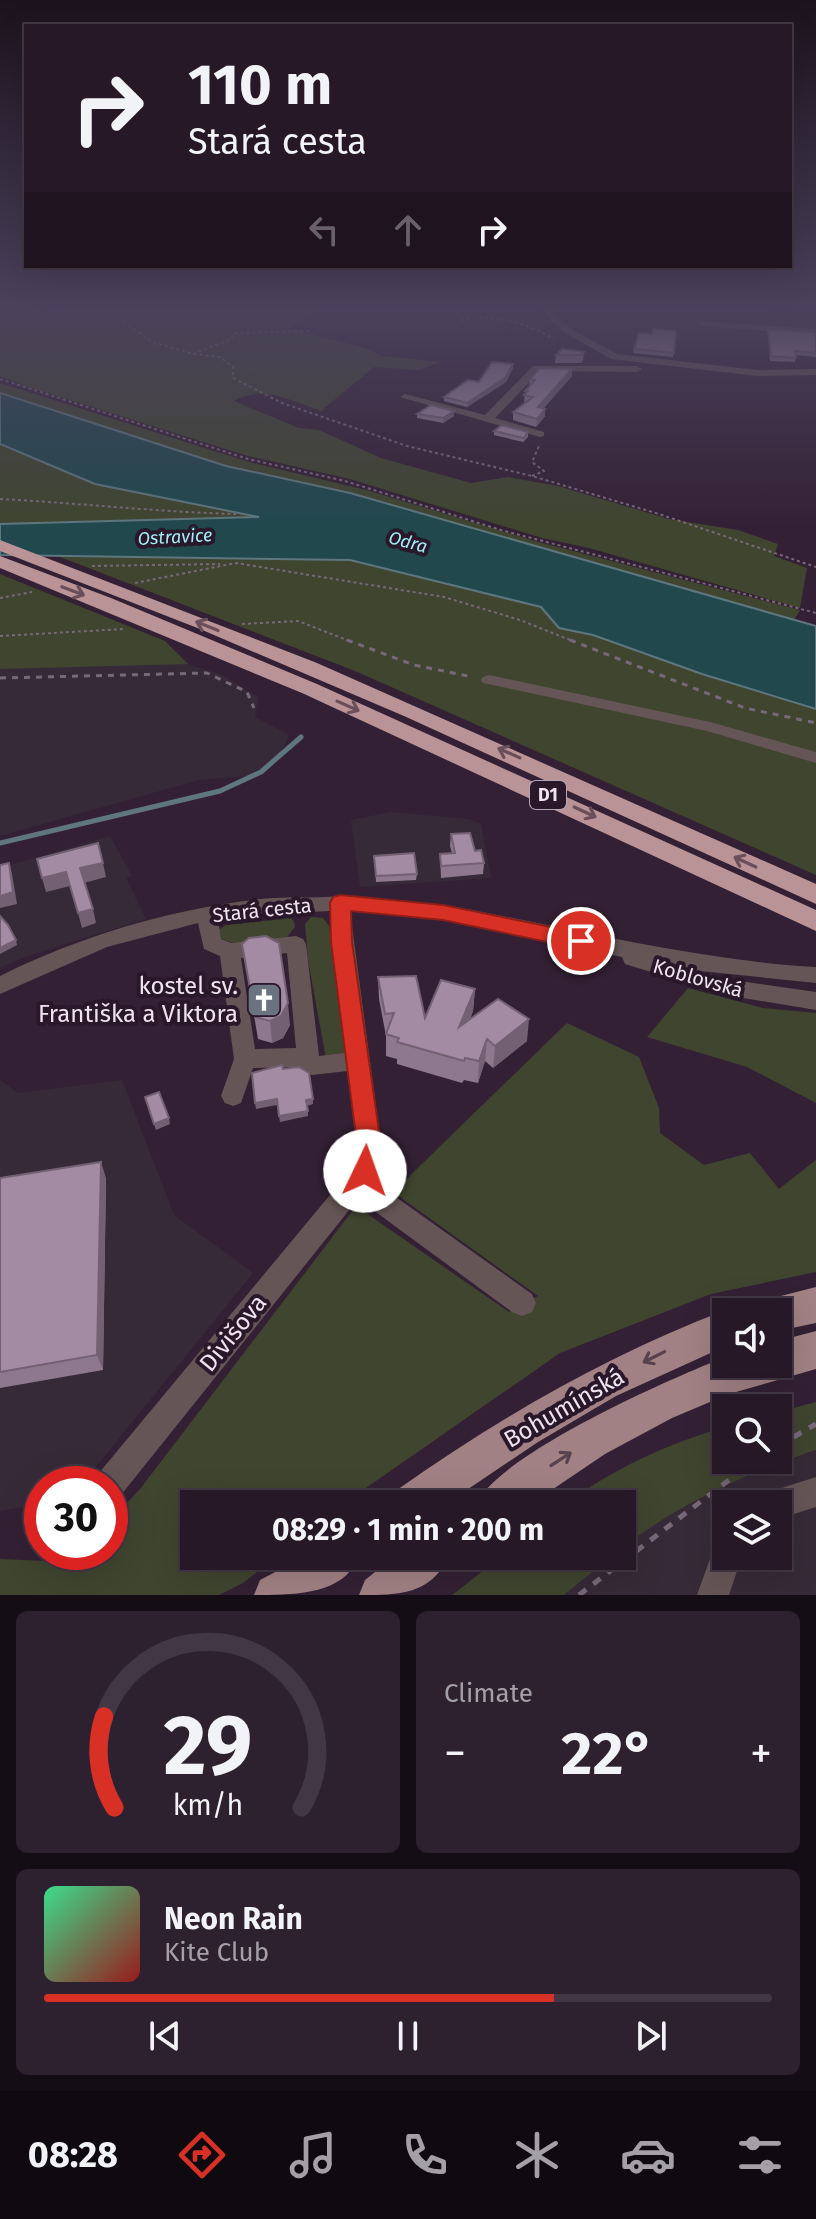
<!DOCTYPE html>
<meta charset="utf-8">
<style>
body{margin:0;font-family:"Fira Sans",sans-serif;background:#2e212f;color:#f1f3f6;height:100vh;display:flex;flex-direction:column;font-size:30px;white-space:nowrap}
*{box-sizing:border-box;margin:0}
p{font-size:26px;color:#a4a0a7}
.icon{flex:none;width:44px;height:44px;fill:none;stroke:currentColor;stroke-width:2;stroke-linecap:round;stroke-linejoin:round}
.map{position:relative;height:1595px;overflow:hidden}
.details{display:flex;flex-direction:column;gap:16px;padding:16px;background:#150d15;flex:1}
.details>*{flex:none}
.hud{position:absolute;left:24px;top:24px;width:768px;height:244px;border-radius:0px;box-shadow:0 8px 32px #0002,0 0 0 2px #423744;background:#261827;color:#f1f3f6;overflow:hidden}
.controls{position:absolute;left:712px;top:1298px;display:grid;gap:16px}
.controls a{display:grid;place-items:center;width:80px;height:80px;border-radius:0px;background:#261827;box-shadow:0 8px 32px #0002,0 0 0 2px #423744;font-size:40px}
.speed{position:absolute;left:24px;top:1466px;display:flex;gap:16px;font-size:40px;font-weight:700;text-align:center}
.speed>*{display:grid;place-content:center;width:104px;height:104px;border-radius:50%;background:#261827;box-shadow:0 8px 32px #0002,0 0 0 2px #423744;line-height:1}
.speed .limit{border:12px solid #d22;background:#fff;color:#111}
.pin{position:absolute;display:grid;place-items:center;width:68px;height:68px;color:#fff;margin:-34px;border:4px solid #fff;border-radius:50%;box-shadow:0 2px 8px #0007}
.me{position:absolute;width:88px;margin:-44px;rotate:3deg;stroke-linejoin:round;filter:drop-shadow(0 0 6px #0008)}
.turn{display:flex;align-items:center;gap:28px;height:168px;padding:0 32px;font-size:36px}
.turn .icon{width:104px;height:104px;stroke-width:2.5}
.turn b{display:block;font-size:56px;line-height:68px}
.lanes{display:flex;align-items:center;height:76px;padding:0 32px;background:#0003;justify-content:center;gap:40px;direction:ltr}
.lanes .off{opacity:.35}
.big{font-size:60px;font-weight:700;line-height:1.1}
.details .widget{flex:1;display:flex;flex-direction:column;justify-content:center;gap:12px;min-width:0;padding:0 28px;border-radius:12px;background:#2e212f}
.details .dial{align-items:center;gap:0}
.dial svg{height:208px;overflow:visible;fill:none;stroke:#423744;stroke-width:7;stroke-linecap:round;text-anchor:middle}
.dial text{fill:#f1f3f6;stroke:none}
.song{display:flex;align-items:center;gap:24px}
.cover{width:96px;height:96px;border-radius:12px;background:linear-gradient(135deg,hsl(150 70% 55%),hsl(0 70% 35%))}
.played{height:8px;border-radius:4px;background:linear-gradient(90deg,#d93025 70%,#423744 70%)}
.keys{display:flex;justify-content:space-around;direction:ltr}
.heat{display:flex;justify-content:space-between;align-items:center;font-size:44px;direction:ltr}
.details .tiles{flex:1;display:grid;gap:16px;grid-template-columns:1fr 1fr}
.widget:last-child{grid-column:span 2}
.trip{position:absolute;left:180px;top:1490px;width:456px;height:80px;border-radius:0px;background:#261827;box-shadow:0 8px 32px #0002,0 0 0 2px #423744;font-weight:700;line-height:80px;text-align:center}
.menu{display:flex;height:128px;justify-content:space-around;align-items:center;background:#0f0a10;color:#a4a0a7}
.menu .icon{width:56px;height:56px}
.menu .selected{color:#d93025}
.menu b{font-size:36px;color:#f1f3f6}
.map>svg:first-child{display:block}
</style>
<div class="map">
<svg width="816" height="1595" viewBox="0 0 816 1595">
<rect width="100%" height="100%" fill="#332034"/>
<path fill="#372a38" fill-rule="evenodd" d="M132 663 188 664 222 675 258 697 255 717 289 735 282 751 271 763 248 776 199 780 0 836V669Z
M390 812 469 819 481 824 491 878 360 887 351 820Z
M110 836 132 876 126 878 146 919 24 957 0 968V868Z
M0 1080 18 1093 122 1080 174 1215 253 1273 82 1484H42V1504L0 1511Z
M816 1450V1595H564L612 1556H622V1548L651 1526 717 1488ZM726 1504H778V1556H726Z"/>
<path fill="#3f452f" d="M0 305H37L30 309 54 313 92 307 89 305H323L290 328 368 349 381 356 440 362 419 370 374 367 321 411C291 401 262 384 234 401L299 428 319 430 381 458 471 483 508 477 558 486 669 519 738 530 778 544 774 556 807 568 800 608 589 548 542 538 350 479 248 456 28 387 0 376Z
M0 383 249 462 370 491 535 541 800 610 794 620 350 493 226 466 0 393Z
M0 444 95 484 264 517 0 524Z
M55 555 349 560 541 607 559 628 592 635 702 674 816 709V875L355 671Z
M0 574 165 641 188 664 0 669Z
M311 917 323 918 329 926 348 1056 326 1059 308 960 305 924Z
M290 918 294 921 295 927 287 937 233 943 216 937 217 931 226 925Z
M688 988 763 1008 816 1013V1103L747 1067 647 1037Z
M567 1023 639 1057 659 1108 660 1133 704 1165 750 1153 779 1189 816 1160V1272L711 1294 560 1353 343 1504H194V1556H277L243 1583 219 1595H0V1559L70 1562 80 1552H110V1521L140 1489 356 1206 509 1312 538 1296 393 1192Z
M816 1402V1450C747 1473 680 1503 622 1548V1504H567C609 1470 674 1441 726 1427V1460H778V1412Z
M502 1556H612L564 1595H452Z"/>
<path fill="#20484d" stroke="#5e767e" stroke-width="2" d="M0 393 226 466 350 493 816 626V709L702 674 593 635 559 628 541 607 350 560 0 555V524L259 517 95 484 0 444Z"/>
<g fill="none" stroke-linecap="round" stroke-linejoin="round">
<path stroke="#5e767e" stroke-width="5" d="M0 843 220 791 261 772 301 737"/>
<path stroke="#786879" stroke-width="2" stroke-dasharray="3 3" stroke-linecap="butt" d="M85 305 120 320 153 342 193 354 220 357 233 367V378L282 403 407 446 532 476 659 514 816 567
M461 320C495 314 525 322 554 339
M193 354 231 339 234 333 309 331
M0 379 248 459 345 481 501 530 816 613
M532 476 544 471 532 462 540 444
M0 499C79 503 157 512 236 514
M92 566 220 564
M135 583 236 563 444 597 520 620 575 642
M0 598 32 592
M242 624 298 621 352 642
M0 636 124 629"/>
<path stroke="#786879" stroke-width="3" stroke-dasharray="6 6" stroke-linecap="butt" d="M347 640 414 665 473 677
M570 640 745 708 816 723
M0 678 207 673 247 692 254 708"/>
<path stroke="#786879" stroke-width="5" stroke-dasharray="9 9" stroke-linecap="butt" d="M778 1446 816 1424
M579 1595 755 1460"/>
<path fill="#655556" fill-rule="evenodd" d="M540 305H548L558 318 573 330 617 354 757 370 816 369V375L757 376 611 359 567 334 552 322Z
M701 321 816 329V335L704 326 699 323Z
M533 366H637L642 369 637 372 540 371 495 418 544 432V436L540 437 400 397 405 394 485 415Z
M489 675 710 722 816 752V763L707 731 483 683 481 680 483 677Z
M340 896C380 902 421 901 461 908 580 930 695 960 816 967V983L700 971 725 979 816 992V1010L725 995 625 964 622 957C532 939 443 913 350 911L382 1152 372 1180 532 1294 536 1303 532 1312 522 1316 512 1312 358 1199 121 1495 110 1499V1484H95L99 1473 354 1166 358 1152 348 1071 312 1075 304 1073 301 1067 253 1068 241 1103 233 1106 225 1103 221 1096 234 1059 220 956 204 949 198 923 107 947 0 994V976C83 935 168 910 260 899 286 896 314 899 340 896ZM330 911 345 1053 319 1056 306 944 303 939 296 936 231 943 221 939 218 920 263 914ZM287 953 296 1048 255 1049 241 958Z
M816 1477V1507L778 1519V1504H762L766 1493Z
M726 1540V1556H742L729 1595H697L715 1545Z"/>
<path fill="#a18184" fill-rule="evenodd" d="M816 1287V1323L778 1331V1312H760L765 1300Z
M726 1310 732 1312H726V1346L616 1396 538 1442 446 1504H391L397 1490C501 1417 607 1355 726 1310Z
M816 1331V1369L729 1394 672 1418 605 1454 531 1504H477C497 1455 673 1377 726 1357V1364H778V1341Z
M306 1556H350L354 1565C338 1595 289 1595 254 1595L260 1580Z
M395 1556H449C431 1595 399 1595 359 1595L365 1580Z"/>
<path fill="#b99396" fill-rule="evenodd" d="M0 540 317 663 816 884V904L404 716 200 629 0 551Z
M0 556 111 598 317 684 816 910V931L302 693 0 568Z"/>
</g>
<path fill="#8d788d" d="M768 330 816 332V357L796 355 795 362 770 361Z
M676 331 673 357 633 353 634 349 652 334Z
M584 352 583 361 581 363H555L556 355Z
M513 364V368L506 382 467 407 444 401V397L479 382Z
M572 369V376L543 408 545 416 536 427 513 420V412L525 403H524L525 391 529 386 530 379Z
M417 414 454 416 443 423 417 418Z
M494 431 528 432V437L523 442 494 435Z
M451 834 475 851 484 863 483 874 441 878 440 854 452 853 450 846Z
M374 856 417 874 416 880 376 882Z
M242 944 290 1025 283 1038 272 1043 258 1039Z
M378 977 425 1018 475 989 473 1011 470 1019 527 1041 493 1068 485 1061 478 1083 464 1080 462 1083 397 1064V1059L386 1056V1036L379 999Z
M0 1178H106L103 1370 0 1388Z"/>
<path fill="#736173" d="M513 364V368L506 382 467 407V403Z
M572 369V376L538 415V407Z
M545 409V416L536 427 537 419Z
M454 411V416L443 423V418Z
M9 863 12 874 17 904 0 908V896Z
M103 863 106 877 84 883 80 868Z
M66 872 70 886 46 892 42 878Z
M93 909 96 923 82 928 78 913Z
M16 940 17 945 0 954V948Z
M475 989 473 1011 458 1049 459 1027Z
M288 1003 290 1025 283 1038 272 1043 270 1021Z
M529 1019 527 1041 493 1068 495 1046Z
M487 1039 485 1061 478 1083 479 1061Z
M277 1099V1105L256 1109 255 1103Z
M313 1099V1104L307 1106 306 1100Z
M308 1111V1116L280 1122 279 1116Z
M169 1118 170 1124 156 1130 154 1124Z
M101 1162 106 1178 103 1370 97 1355Z"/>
<path fill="#a48ba4" stroke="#736173" stroke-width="2" d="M653 329 676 331 674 353 634 349 639 333 652 334Z
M768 330 816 332V353L795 351 796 358 771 356Z
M562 349 584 352 582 355H556Z
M492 362 513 364 506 377 467 403 444 397 468 380 479 382Z
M540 368 572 369 538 407 545 409 537 419 513 412 533 397 524 395 528 391H525L535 380 530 379Z
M431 405 454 411 443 418 417 414Z
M502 425 528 432 524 438 494 431Z
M470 833 475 851 481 850 484 863 441 866 440 854 455 853 451 834Z
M98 843 103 863 80 868 93 909 78 913 66 872 42 878 37 859Z
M414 853 417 874 376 876 374 856Z
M9 863 13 892 0 896V865Z
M0 916 8 925 16 940 0 948Z
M266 936 279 943 288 1003 281 1016 270 1021 255 1017 242 944 249 938Z
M416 976 425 1018 441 980 475 989 459 1027 498 999 529 1019 495 1046 487 1039 479 1061 465 1058 464 1061 397 1042 399 1038 386 1034 394 1013 385 1014 378 977Z
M282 1065 283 1069 299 1067 309 1073 313 1099 306 1100 308 1111 279 1116 277 1099 255 1103 252 1073Z
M159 1092 169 1118 154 1124 145 1097Z
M101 1162 97 1355 0 1372V1178Z"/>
<defs><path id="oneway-shaft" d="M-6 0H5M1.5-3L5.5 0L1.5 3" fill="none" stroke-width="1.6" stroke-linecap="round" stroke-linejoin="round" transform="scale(2)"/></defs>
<g stroke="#6a4f5b">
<use href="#oneway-shaft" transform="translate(73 591) rotate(21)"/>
<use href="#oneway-shaft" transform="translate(207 626) rotate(-158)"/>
<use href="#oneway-shaft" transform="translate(348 706) rotate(24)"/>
<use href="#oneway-shaft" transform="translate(509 753) rotate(-156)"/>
<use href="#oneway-shaft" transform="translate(585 812) rotate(25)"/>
<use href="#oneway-shaft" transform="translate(745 862) rotate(-155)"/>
</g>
<g stroke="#59414e">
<use href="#oneway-shaft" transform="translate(654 1357) rotate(153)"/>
<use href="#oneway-shaft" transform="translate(561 1459) rotate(-33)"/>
</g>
<linearGradient id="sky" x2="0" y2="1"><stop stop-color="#1c121d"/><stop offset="0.58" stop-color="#4a425c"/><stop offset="1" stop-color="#4a425c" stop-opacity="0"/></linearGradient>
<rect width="816" height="528" fill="url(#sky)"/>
<path fill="#d93025" stroke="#8d1f18" stroke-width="2" d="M340 895 443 905 581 933 589 936 592 941 589 947 581 949 443 920 351 911 352 942 382 1152 373 1179 365 1183 356 1179 352 1171 358 1152 331 942 330 903 333 897Z"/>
<defs>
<g id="church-square" transform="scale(1.8)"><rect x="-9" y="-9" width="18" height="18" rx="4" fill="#6b7280" stroke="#29172a"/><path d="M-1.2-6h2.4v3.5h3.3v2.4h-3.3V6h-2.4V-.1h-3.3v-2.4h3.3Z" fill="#fff"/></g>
</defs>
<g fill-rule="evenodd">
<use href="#church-square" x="264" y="1000"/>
</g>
<g text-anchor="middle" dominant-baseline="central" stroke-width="8" stroke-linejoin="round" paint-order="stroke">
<g font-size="18" font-style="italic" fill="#a1eef7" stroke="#29172a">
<text transform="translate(175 537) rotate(-3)">Ostravice</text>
<text transform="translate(408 542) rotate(15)">Odra</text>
</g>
<rect fill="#29172a" stroke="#b4a6b5" stroke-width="2" x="530" y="781" width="36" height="28" rx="6"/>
<g font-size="18" font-weight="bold" fill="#f0e3f0">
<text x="548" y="795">D1</text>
</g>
<g font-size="20" fill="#f0e3f0" stroke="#29172a">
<text transform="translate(262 910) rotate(-6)">Stará cesta</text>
<text transform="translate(698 978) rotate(16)">Koblovská</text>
</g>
<g font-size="24" fill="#f0e3f0" stroke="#29172a" text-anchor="end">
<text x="238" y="986">kostel sv.<tspan x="238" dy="28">Františka a Viktora</tspan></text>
</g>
<g font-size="24" fill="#f0e3f0" stroke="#29172a">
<text transform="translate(233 1333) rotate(-51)">Divišova</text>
<text transform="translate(564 1408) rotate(-30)">Bohumínská</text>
</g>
</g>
</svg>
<div class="controls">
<a><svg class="icon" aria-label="sound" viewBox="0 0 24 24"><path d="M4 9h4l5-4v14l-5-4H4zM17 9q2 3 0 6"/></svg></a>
<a><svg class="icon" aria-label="search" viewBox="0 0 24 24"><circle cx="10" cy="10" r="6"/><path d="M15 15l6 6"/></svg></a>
<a><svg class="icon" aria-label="layers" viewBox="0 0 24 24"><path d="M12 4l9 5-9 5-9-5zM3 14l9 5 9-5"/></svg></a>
</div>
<div class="speed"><div class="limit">30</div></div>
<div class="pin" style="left:581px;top:941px;background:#d93025"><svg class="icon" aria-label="arrive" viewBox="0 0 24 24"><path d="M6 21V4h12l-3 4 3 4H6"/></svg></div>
<svg class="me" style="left:365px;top:1171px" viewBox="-20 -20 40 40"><circle r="19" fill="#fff"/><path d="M0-13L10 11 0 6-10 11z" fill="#d93025"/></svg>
<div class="trip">08:29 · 1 min · 200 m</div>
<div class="hud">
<div class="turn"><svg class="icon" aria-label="right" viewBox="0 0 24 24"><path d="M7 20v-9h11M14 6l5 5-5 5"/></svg><div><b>110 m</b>Stará cesta</div></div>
<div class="lanes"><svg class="icon off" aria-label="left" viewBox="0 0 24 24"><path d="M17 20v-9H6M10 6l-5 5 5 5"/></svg><svg class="icon off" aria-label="ahead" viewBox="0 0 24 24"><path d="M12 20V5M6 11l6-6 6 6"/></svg><svg class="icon" aria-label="right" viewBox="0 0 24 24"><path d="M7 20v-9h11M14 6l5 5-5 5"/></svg></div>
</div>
</div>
<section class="details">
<div class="tiles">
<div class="widget dial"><svg viewBox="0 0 100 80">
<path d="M14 69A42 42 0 1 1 86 69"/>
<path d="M14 69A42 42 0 0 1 10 34" stroke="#d93025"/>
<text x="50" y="56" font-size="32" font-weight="700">29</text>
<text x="50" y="72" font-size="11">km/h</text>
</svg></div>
<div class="widget"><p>Climate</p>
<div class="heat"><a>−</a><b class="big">22°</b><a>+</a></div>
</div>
<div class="widget">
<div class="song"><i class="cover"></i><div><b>Neon Rain</b><p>Kite Club</p></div></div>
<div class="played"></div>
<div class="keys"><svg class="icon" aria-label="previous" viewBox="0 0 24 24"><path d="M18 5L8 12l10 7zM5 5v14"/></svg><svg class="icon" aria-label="pause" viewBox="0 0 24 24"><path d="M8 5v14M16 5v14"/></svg><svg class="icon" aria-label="next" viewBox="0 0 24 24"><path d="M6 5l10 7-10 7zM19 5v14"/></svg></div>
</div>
</div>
</section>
<nav class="menu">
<b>08:28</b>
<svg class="icon selected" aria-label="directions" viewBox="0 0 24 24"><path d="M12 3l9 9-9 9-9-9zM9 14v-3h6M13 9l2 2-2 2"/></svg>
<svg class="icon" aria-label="music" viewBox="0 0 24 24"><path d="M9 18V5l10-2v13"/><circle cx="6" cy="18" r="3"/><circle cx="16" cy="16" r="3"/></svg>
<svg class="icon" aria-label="phone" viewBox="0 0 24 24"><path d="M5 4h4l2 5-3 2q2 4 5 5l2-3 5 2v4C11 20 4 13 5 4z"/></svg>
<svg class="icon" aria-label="climate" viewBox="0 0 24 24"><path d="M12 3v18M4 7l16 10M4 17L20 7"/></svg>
<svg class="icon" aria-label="car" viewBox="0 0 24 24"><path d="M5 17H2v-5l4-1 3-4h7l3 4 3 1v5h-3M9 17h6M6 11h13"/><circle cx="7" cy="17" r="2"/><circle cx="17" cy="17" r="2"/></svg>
<svg class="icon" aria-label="filters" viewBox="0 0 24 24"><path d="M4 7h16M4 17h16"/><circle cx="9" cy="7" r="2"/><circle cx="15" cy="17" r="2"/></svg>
</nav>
